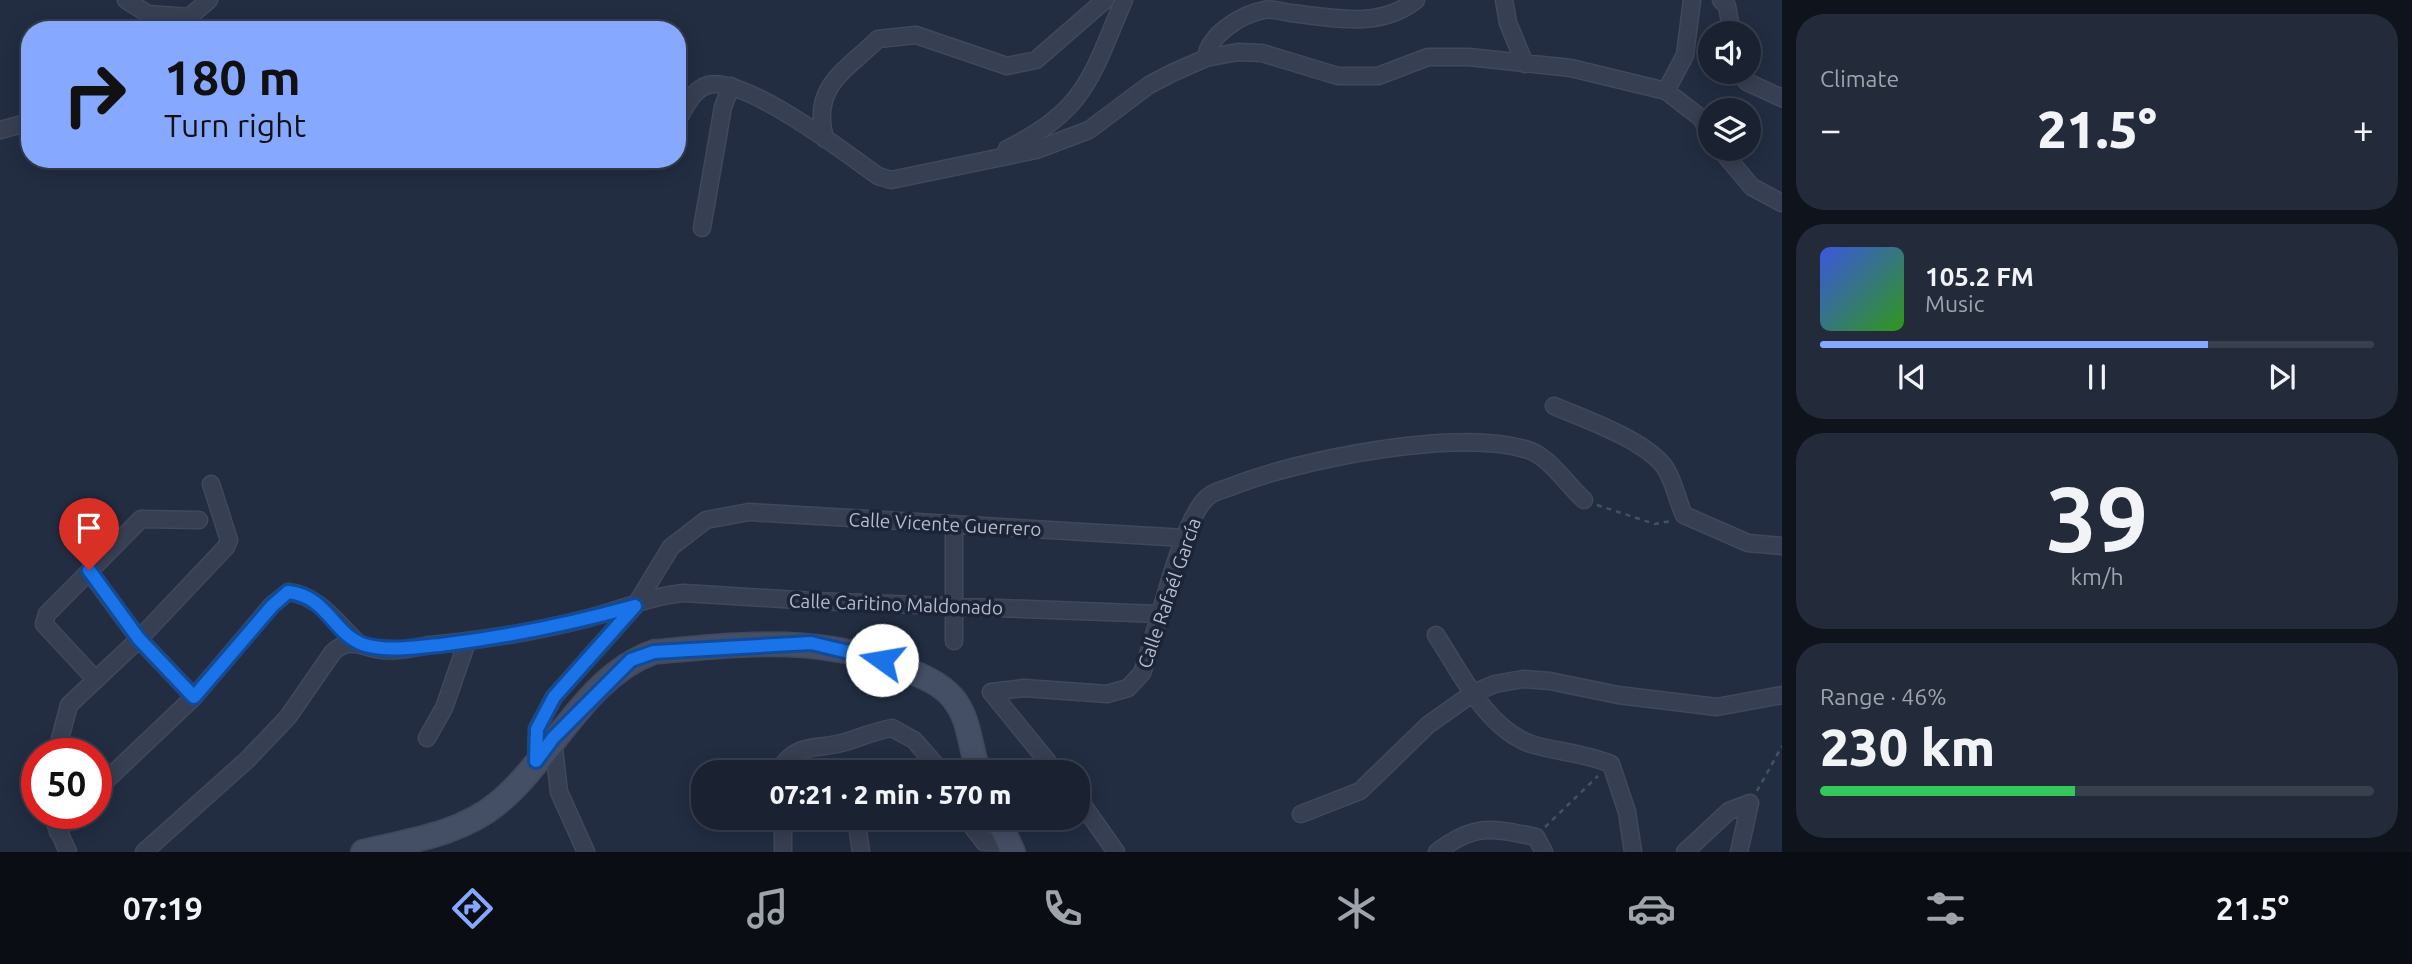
<!DOCTYPE html>
<meta charset="utf-8">
<style>
body{margin:0;font-family:Ubuntu,sans-serif;background:#232a3a;color:#f1f3f6;height:100vh;display:flex;flex-direction:column;font-size:26px;white-space:nowrap}
*{box-sizing:border-box;margin:0}
p{font-size:23px;color:#9fa4ac}
.icon{flex:none;width:38px;height:38px;fill:none;stroke:currentColor;stroke-width:2;stroke-linecap:round;stroke-linejoin:round}
.map{position:relative;flex:1;overflow:hidden}
.sheet{display:flex;flex-direction:column;gap:14px;padding:14px;background:#0e131c;width:630px}
.sheet>*{flex:none}
.hud{position:absolute;left:21px;top:21px;width:665px;height:147px;border-radius:28px;box-shadow:0 4px 18px #0003,0 0 0 2px #383f4d;background:#86a9ff;color:#111;overflow:hidden}
.controls{position:absolute;left:1698px;top:21px;display:grid;gap:14px}
.controls a{display:grid;place-items:center;width:63px;height:63px;border-radius:50%;background:#1a2232;box-shadow:0 4px 18px #0003,0 0 0 2px #383f4d;font-size:35px}
.speed{position:absolute;left:21px;top:738px;display:flex;gap:14px;font-size:35px;font-weight:700;text-align:center}
.speed>*{display:grid;place-content:center;width:91px;height:91px;border-radius:50%;background:#1a2232;box-shadow:0 4px 18px #0003,0 0 0 2px #383f4d;line-height:1}
.speed .limit{border:10px solid #d22;background:#fff;color:#111}
.pin{position:absolute;display:grid;place-items:center;width:60px;height:60px;color:#fff;margin:-72px -30px;border-radius:50% 50% 50% 0;rotate:-45deg;box-shadow:0 0 7px #0007}
.pin .icon{rotate:45deg}
.me{position:absolute;width:77px;margin:-38px;rotate:283deg;stroke-linejoin:round;filter:drop-shadow(0 0 5px #0008)}
.turn{display:flex;align-items:center;gap:24px;height:147px;padding:0 28px;font-size:32px}
.turn .icon{width:91px;height:91px;stroke-width:2.5}
.turn b{display:block;font-size:49px;line-height:60px}
.big{font-size:52px;font-weight:800;line-height:1.1}
.sheet .widget{flex:1;display:flex;flex-direction:column;justify-content:center;gap:10px;min-width:0;padding:0 24px;border-radius:28px;background:#232a3a}
.sheet .dial{align-items:center;gap:0}
.dial b{font-size:91px;line-height:1}
.song{display:flex;align-items:center;gap:21px}
.cover{width:84px;height:84px;border-radius:10px;background:linear-gradient(135deg,hsl(230 70% 55%),hsl(110 70% 35%))}
.played{height:7px;border-radius:4px;background:linear-gradient(90deg,#86a9ff 70%,#383f4d 70%)}
.keys{display:flex;justify-content:space-around;direction:ltr}
.heat{display:flex;justify-content:space-between;align-items:center;font-size:38px;direction:ltr}
.charge{height:10px;border-radius:5px;background:linear-gradient(90deg,#34c759 46%,#383f4d 0)}
.trip{position:absolute;left:691px;top:760px;width:399px;height:70px;border-radius:28px;background:#1a2232;box-shadow:0 4px 18px #0003,0 0 0 2px #383f4d;font-weight:800;line-height:70px;text-align:center}
.menu{display:flex;height:112px;justify-content:space-around;align-items:center;background:#0a0e14;color:#9fa4ac}
.menu .icon{width:49px;height:49px}
.menu .active{color:#86a9ff}
.menu b{font-size:32px;color:#f1f3f6}
main{display:flex;flex:1;min-height:0}
.map>svg:first-child{display:block}
</style>
<main>
<div class="map">
<svg width="1782" height="852" viewBox="0 0 1782 852">
<rect width="100%" height="100%" fill="#222d42"/>
<g fill="none" stroke-linecap="round" stroke-linejoin="round">
<g stroke="#41485b" stroke-width="19">
<path id="street" d="M126 0 148 14 189 17 209 0
M1504 0 1508 23 1525 64
M1721 0 1727 6 1732 33
M1206 58C1208 35 1242 14 1264 10 1272 8 1283 12 1291 13 1333 18 1380 29 1416 0
M1739 72 1747 82 1782 98
M1666 91 1685 55 1692 0
M677 121C685 108 693 89 708 85 744 75 847 154 878 176L891 180 1036 150 1089 130 1149 85 1172 73 1206 58 1238 52 1262 53 1338 76H1378L1428 57H1469L1571 68 1666 91 1701 118 1710 133
M0 130 30 122
M825 139C811 87 844 72 878 39L916 35 1007 66 1036 60 1105 0
M1007 149C1087 110 1091 76 1124 0
M1720 149 1752 187 1782 203
M702 228 723 107 731 86
M1554 406C1585 419 1642 439 1663 465 1673 477 1677 500 1684 515L1748 543 1782 546
M89 571 139 639 194 697
M1436 635C1461 673 1486 728 1531 744 1557 752 1585 753 1611 764L1627 812 1633 852
M954 641V524
M96 680 44 624 47 614 141 519 199 520
M991 692 1024 688 1107 694 1128 688 1142 673C1156 638 1181 516 1209 496 1215 491 1226 489 1233 486 1301 459 1454 429 1525 449 1549 455 1566 484 1584 500
M991 692 1056 772
M427 738 444 708 467 642
M553 739 559 792 586 852
M56 754 69 705 139 639 226 547 229 540 211 484
M536 761 537 729 554 697 635 606 671 547 706 520 749 512 1185 538
M778 772C797 740 816 751 845 742 861 737 875 731 892 728L914 740 942 772
M96 790 194 697 272 605 288 592C318 595 336 622 357 642
M1078 798 1116 852
M51 814 68 852
M1301 814 1360 791 1428 725 1473 693 1495 684 1523 679 1550 681 1618 695 1717 707 1782 695
M856 817 861 852
M965 817 984 842H1007
M58 832 71 814
M144 852 247 760 288 717 333 652C351 636 362 648 383 650 398 652 416 647 431 645 483 640 534 632 585 619 618 611 650 596 684 593L813 601 1159 614
M783 852V817
M1437 852C1475 823 1492 828 1536 837L1544 852
M1685 852 1729 811 1750 803 1739 852"/>
</g>
<g stroke="#41485b" stroke-width="26">
<path id="secondary" d="M997 817 1013 852
M363 852C409 841 461 834 498 803 552 759 585 676 654 652 742 644 818 634 902 668 920 675 940 683 952 697 971 719 969 747 979 772"/>
</g>
<path stroke="#3e565b" stroke-width="2.5" stroke-dasharray="5 5" stroke-linecap="butt" d="M1597 505 1655 524 1671 521
M1757 791 1782 746
M1545 827 1598 776"/>
<use href="#street" stroke="#373f52" stroke-width="16"/>
<use href="#secondary" stroke="#444e65" stroke-width="23"/>
</g>
<g fill="none" stroke-linecap="round" stroke-linejoin="round">
<g stroke="#114b97" stroke-width="18">
<path id="route" d="M89 570 139 639 194 697 272 606 288 592C328 596 333 635 365 645 390 652 414 647 440 645 506 637 570 624 635 606L554 697 537 729 536 761 553 738 631 660 654 652 811 643 882 660"/>
</g>
<use href="#route" stroke="#1a73e8" stroke-width="12"/>
</g>
<g text-anchor="middle" dominant-baseline="central" stroke-width="7" stroke-linejoin="round" paint-order="stroke">
<g font-size="19" fill="#b4bbcc" stroke="#1c2437">
<text transform="translate(945 524) rotate(3)">Calle Vicente Guerrero</text>
<text transform="translate(1169 593) rotate(-71)">Calle Rafaél García</text>
<text transform="translate(896 604) rotate(2)">Calle Caritino Maldonado</text>
</g>
</g>
</svg>
<div class="controls">
<a><svg class="icon" aria-label="sound" viewBox="0 0 24 24"><path d="M4 9h4l5-4v14l-5-4H4zM17 9q2 3 0 6"/></svg></a>
<a><svg class="icon" aria-label="layers" viewBox="0 0 24 24"><path d="M12 4l9 5-9 5-9-5zM3 14l9 5 9-5"/></svg></a>
</div>
<div class="speed"><div class="limit">50</div></div>
<div class="pin" style="left:89px;top:570px;background:#d93025"><svg class="icon" aria-label="arrive" viewBox="0 0 24 24"><path d="M6 21V4h12l-3 4 3 4H6"/></svg></div>
<svg class="me" style="left:882px;top:660px" viewBox="-20 -20 40 40"><circle r="19" fill="#fff"/><path d="M0-13L10 11 0 6-10 11z" fill="#1a73e8"/></svg>
<div class="trip">07:21 · 2 min · 570 m</div>
<div class="hud">
<div class="turn"><svg class="icon" aria-label="right" viewBox="0 0 24 24"><path d="M7 20v-9h11M14 6l5 5-5 5"/></svg><div><b>180 m</b>Turn right</div></div>
</div>
</div>
<section class="sheet">
<div class="widget"><p>Climate</p>
<div class="heat"><a>−</a><b class="big">21.5°</b><a>+</a></div>
</div>
<div class="widget">
<div class="song"><i class="cover"></i><div><b>105.2 FM</b><p>Music</p></div></div>
<div class="played"></div>
<div class="keys"><svg class="icon" aria-label="previous" viewBox="0 0 24 24"><path d="M18 5L8 12l10 7zM5 5v14"/></svg><svg class="icon" aria-label="pause" viewBox="0 0 24 24"><path d="M8 5v14M16 5v14"/></svg><svg class="icon" aria-label="next" viewBox="0 0 24 24"><path d="M6 5l10 7-10 7zM19 5v14"/></svg></div>
</div>
<div class="widget dial"><b>39</b><p>km/h</p></div>
<div class="widget"><p>Range · 46%</p><b class="big">230 km</b><div class="charge"></div></div>
</section>
</main>
<nav class="menu">
<b>07:19</b>
<svg class="icon active" aria-label="directions" viewBox="0 0 24 24"><path d="M12 3l9 9-9 9-9-9zM9 14v-3h6M13 9l2 2-2 2"/></svg>
<svg class="icon" aria-label="music" viewBox="0 0 24 24"><path d="M9 18V5l10-2v13"/><circle cx="6" cy="18" r="3"/><circle cx="16" cy="16" r="3"/></svg>
<svg class="icon" aria-label="phone" viewBox="0 0 24 24"><path d="M5 4h4l2 5-3 2q2 4 5 5l2-3 5 2v4C11 20 4 13 5 4z"/></svg>
<svg class="icon" aria-label="climate" viewBox="0 0 24 24"><path d="M12 3v18M4 7l16 10M4 17L20 7"/></svg>
<svg class="icon" aria-label="car" viewBox="0 0 24 24"><path d="M5 17H2v-5l4-1 3-4h7l3 4 3 1v5h-3M9 17h6M6 11h13"/><circle cx="7" cy="17" r="2"/><circle cx="17" cy="17" r="2"/></svg>
<svg class="icon" aria-label="filters" viewBox="0 0 24 24"><path d="M4 7h16M4 17h16"/><circle cx="9" cy="7" r="2"/><circle cx="15" cy="17" r="2"/></svg>
<b>21.5°</b>
</nav>
